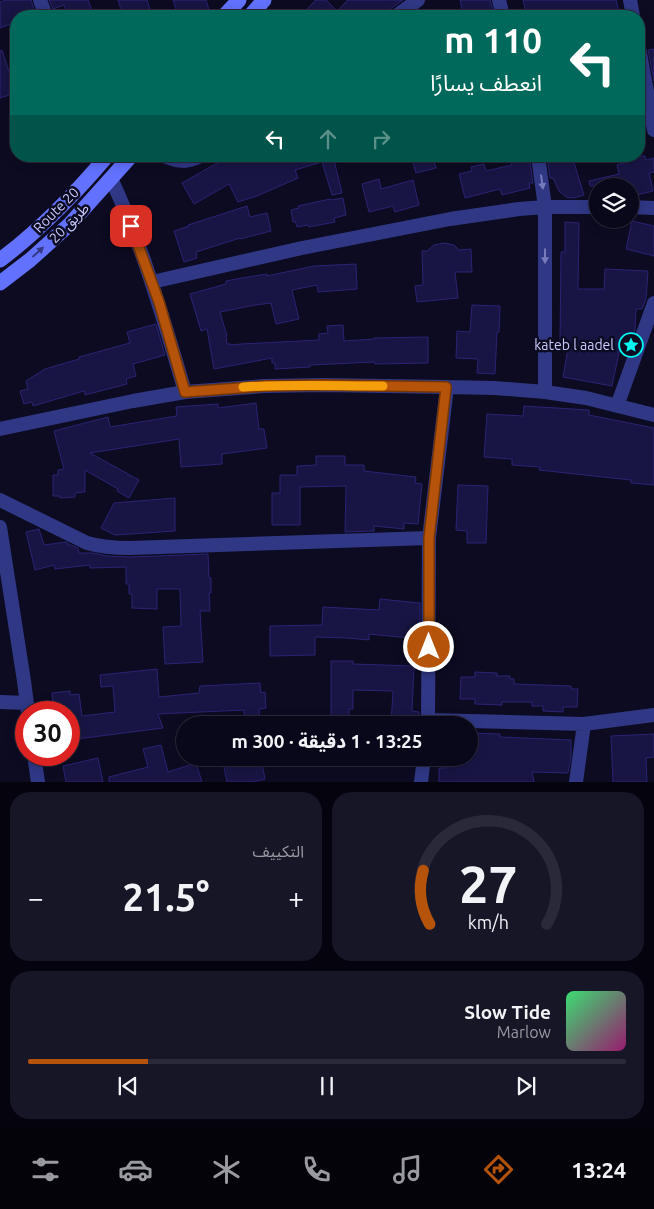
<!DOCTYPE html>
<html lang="ar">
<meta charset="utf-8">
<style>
body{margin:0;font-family:Ubuntu,"Noto Sans Arabic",sans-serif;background:#171627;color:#f1f3f6;direction:rtl;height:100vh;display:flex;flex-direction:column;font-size:19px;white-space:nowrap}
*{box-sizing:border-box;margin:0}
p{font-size:16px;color:#999aa2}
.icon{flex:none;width:28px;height:28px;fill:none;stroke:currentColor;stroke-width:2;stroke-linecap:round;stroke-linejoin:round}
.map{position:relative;height:782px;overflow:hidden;direction:ltr}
.drawer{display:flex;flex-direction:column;gap:10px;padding:10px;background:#05040e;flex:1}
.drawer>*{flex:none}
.top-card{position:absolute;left:10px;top:10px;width:635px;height:152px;border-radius:20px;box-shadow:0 2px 12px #0003,0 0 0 1px #292939;direction:rtl;background:#00695c;color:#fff;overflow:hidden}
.fabs{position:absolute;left:589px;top:178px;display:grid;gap:10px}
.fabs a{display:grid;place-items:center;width:50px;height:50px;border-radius:50%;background:#09081a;box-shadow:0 2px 12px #0003,0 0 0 1px #292939;font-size:25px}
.speed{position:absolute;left:15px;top:701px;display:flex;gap:10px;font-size:25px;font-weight:700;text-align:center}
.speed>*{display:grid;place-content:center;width:65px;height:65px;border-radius:50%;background:#09081a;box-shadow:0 2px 12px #0003,0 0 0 1px #292939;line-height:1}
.speed .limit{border:8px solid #d22;background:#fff;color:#111}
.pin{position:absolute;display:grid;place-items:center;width:42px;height:42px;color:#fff;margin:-21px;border-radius:10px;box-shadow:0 2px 8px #0006}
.me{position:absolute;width:55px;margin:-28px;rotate:0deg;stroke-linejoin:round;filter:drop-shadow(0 0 4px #0008)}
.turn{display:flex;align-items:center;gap:18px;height:105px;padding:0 20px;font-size:22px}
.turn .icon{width:65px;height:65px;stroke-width:2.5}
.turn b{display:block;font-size:35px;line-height:42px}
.lanes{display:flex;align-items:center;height:48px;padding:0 20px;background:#0003;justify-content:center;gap:25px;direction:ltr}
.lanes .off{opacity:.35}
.big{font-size:38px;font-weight:700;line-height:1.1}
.drawer .widget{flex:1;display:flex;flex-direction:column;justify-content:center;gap:8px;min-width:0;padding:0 18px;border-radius:20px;background:#171627}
.drawer .dial{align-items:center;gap:0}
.dial svg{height:130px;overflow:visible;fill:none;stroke:#292939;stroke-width:7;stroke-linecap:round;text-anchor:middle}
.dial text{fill:#f1f3f6;stroke:none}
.song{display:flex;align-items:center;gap:15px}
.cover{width:60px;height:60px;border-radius:8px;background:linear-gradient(135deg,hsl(140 70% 55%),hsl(320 70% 35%))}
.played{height:5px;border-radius:2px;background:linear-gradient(90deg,#b45309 20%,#292939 20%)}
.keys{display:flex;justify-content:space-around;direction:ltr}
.heat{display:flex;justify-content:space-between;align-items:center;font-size:28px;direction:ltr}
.drawer .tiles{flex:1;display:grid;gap:10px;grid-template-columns:1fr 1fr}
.widget:last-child{grid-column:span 2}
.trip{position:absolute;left:176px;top:716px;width:302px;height:50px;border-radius:25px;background:#09081a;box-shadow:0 2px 12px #0003,0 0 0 1px #292939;font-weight:700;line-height:50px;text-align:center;direction:rtl}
.tabs{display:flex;height:80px;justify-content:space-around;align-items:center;background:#04030a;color:#999aa2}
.tabs .icon{width:35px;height:35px}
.tabs .active{color:#b45309}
.tabs b{font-size:22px;color:#f1f3f6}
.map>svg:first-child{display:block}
</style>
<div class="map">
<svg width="654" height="782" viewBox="0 0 654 782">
<rect width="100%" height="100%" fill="#0c0b22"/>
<path fill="#181544" stroke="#2a2473" d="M7 0H31L36 15 32 16H16V22L0 28V2Z
M49 0H88L94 16H68L64 5 53 9Z
M118 0H147L152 16H123Z
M173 0H206L209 10 202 12 203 16H178Z
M316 0H326L337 11 348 0H403L390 9 387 16H300Z
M460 0H490L494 14 485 16H470L469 13 463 14Z
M523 0H616L620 16H527Z
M654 49V81L648 50Z
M2 50 16 93 0 98V51Z
M216 156H333L342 193 332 195 322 162 295 170 298 178 257 196 238 202 229 184 194 204 182 183 219 162Z
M411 156H432L436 168 416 173Z
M509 156H529L533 183H529L530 188 502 195 500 189 465 198 459 174 472 171 471 167 484 164 486 171 512 165Z
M547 156H572L584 195 574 198 566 197 559 191 553 178H550Z
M623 156H645L646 160 654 158V172L649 173 653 191 632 196 630 186H590L589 181 619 174 617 165 624 163Z
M379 179 381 189 413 180 419 205 395 212 393 206 369 212 362 184Z
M343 198 346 215 334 218 335 222 309 227 308 225 297 227 295 221 293 222 291 210 299 208 298 206 330 199 331 200Z
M247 206 250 217 267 213 271 231 240 239V238L196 252 197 258 184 262 174 231 189 226 188 225Z
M632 221 654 226V256L626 249Z
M565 222 579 223 578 289H604L605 269 648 271 646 299 642 309H636L635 331 628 348H620L612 386 563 377 569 343H560L561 252H565Z
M445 243 454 245 459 250 471 249 472 272H455L458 298 417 302 415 286 423 285 422 251H427L434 245Z
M356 264 357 289 318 292 317 285 292 290 299 319 276 324 271 303 255 305 220 312 227 336H226L227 344H231V345L241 344 319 340V334L328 333 327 326 343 325 344 341 374 339V338L428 337V363L375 364 374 362 310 365V367L275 369V363H272V358L214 369 207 329 201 331 190 294 226 284V281L242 278 267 274V276L314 266Z
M472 305 500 306 499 332H497L495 374 477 373 478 359 456 358 457 331 470 332Z
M156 324 165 355 133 364 136 376 126 379 127 384 85 395 84 391 33 406 32 402 24 404 20 391 28 389 26 381 45 369 79 359V357L130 343 127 332Z
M256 403 259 429H264L267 448 222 454V464L181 467 179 439 90 453 139 480 129 498 117 491 118 489 85 470V492L75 493V497L60 498V496H53V475H58V470L64 469 54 431 108 417 110 427 177 416 176 407 218 404V408Z
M524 406 589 410V415L654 428V485L631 483V480L539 470 540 467 512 465V459L484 457 487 414 523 416Z
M316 456H345V465H364V471L416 477 415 483 422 484 418 524 404 523V529L374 526V531L345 532 346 486 300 487V525H272V493H280V475H297V466L316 465Z
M458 485 488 486 486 543H467V531L456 530Z
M175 498V531L115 535 101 528 114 503Z
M39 529 44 545 66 542 68 543V545H71L78 548 79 553H93L107 556 130 557 208 554 209 578H211V593H209L210 611H200L203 662 165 664 163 627 181 626 180 589H157V609L132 608V594H129V584H126V567L90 568V565L55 569 54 565 35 570 26 532Z
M380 599 420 603V639L369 634V640L347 638 315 637V655L270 656V626L322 625 323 607 379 610Z
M331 661H353V664L414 666 412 711 419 712V725H391L393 691 353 690V709H349V725H331Z
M157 669 159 697 199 693 200 686 260 683 261 693 265 692 266 708 259 709 260 722 245 723 244 710 158 714 163 728 69 740V712H54L52 693 70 691V695L79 694 82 716 115 712 113 686 101 687 100 675Z
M475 672 497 673V676H510V679H514V684L571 686V689H578L577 707H563V712L543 711V706H532V702H502V705L475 704V699H460L461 677H475Z
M470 733 500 734V737L571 740V757L568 773 532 772 534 782H439V768H446V758H470Z
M654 734V757L646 758 647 782H613L611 736Z
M161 745 168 772 196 763 202 782H109V777L148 767 143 749Z
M98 758 103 782H66L63 766Z
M222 758H261L265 779 253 782H227Z"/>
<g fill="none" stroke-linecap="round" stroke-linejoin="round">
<path stroke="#303886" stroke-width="14" d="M40 0 46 16
M499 0 503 16
M630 0 633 16
M396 16 418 0
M639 48 654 130
M164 156C179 162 186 163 201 156
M538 156 545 207V392
M111 179C124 205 134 233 144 260 159 304 172 347 185 392
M630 207 654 208
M152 282 302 248 450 219 519 209 545 207H598
M617 406 654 303
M0 429 133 401 185 392 265 386 323 385 447 387 494 388 545 392 586 398 654 415
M0 500 87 543C101 547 115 548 130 548L429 538
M0 527 24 681 28 712
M0 702 27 703
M429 720 584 724 654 715
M428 725 429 538 447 387
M34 755 38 782
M421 782 424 758
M576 782 584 724"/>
<path stroke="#6272ff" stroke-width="15" d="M224 16 239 0
M250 16 264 0
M0 260C40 230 75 194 107 156
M0 283 30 260 70 224 131 156"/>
</g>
<defs><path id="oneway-solid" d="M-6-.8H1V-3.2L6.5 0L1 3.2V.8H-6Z" transform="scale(1.25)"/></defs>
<g fill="#767bbc">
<use href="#oneway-solid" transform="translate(542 182) rotate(82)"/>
<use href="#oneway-solid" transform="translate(545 256) rotate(90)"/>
</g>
<use fill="#333985" href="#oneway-solid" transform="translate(38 252) rotate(-42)"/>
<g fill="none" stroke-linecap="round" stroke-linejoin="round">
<g stroke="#753606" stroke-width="12">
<path id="route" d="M131 226 159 302 185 392 265 386 323 385 446 387 429 538V647"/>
</g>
<use href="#route" stroke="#b45309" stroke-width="9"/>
<path stroke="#f59e0b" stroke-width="9" d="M243 387C290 384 336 386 383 386"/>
</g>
<defs>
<g id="sight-ring" transform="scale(1.25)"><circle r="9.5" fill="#0c0b22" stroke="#00f6f0" stroke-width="1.5"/><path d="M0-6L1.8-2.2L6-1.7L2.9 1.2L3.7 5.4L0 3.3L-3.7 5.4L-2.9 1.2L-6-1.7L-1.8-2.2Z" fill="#00f6f0"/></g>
</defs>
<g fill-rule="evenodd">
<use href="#sight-ring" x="631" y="345"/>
</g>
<g text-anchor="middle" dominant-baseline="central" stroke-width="5" stroke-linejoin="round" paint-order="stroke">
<g font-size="14" fill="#cbccff" stroke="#0c0b22">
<text transform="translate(56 210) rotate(-45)">Route 20</text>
<text transform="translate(69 223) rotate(-45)">طريق 20</text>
</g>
<g font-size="14" fill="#cbccff" stroke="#0c0b22" text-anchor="end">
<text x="614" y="345">kateb l aadel</text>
</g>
</g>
</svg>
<div class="fabs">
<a><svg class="icon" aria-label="layers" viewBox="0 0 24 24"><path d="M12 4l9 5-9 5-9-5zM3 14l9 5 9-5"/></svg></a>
</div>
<div class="speed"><div class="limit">30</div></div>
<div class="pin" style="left:131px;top:226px;background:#d93025"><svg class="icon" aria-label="arrive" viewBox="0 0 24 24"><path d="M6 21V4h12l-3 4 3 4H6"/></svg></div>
<svg class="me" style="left:429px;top:647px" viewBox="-20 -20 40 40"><circle r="17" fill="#b45309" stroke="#fff" stroke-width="3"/><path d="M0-11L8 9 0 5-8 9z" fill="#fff"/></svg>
<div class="trip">13:25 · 1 دقيقة · 300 m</div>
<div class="top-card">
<div class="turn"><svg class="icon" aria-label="left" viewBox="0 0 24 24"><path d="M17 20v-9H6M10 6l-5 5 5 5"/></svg><div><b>110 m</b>انعطف يسارًا</div></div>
<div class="lanes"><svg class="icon" aria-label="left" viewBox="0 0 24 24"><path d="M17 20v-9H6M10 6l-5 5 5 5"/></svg><svg class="icon off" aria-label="ahead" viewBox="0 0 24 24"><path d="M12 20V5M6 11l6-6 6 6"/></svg><svg class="icon off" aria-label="right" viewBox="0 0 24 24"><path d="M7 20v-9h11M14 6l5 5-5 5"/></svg></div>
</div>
</div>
<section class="drawer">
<div class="tiles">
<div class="widget dial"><svg viewBox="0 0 100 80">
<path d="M14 69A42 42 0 1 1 86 69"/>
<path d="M14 69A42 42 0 0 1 10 36" stroke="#b45309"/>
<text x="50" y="56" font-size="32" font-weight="700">27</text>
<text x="50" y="72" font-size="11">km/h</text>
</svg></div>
<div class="widget"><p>التكييف</p>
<div class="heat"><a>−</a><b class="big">21.5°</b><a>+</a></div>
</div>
<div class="widget">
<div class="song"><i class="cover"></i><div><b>Slow Tide</b><p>Marlow</p></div></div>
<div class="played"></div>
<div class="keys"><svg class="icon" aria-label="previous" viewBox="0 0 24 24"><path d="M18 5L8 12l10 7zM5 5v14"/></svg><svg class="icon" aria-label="pause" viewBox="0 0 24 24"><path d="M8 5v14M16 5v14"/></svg><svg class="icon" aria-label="next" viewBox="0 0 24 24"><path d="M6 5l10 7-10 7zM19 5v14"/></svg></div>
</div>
</div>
</section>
<nav class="tabs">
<b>13:24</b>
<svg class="icon active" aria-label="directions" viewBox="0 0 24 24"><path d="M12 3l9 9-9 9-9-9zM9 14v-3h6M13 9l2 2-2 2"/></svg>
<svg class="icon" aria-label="music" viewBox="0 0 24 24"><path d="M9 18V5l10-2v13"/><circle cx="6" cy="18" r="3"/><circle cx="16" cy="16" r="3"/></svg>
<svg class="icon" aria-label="phone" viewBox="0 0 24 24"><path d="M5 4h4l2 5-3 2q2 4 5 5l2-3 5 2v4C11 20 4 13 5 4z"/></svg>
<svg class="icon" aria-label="climate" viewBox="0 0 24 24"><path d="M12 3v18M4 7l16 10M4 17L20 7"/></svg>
<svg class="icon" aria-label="car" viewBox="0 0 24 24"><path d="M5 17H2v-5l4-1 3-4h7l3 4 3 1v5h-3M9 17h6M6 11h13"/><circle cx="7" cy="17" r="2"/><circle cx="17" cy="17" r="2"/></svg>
<svg class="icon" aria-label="filters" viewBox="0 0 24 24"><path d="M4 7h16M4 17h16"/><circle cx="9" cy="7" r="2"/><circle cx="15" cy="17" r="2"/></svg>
</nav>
